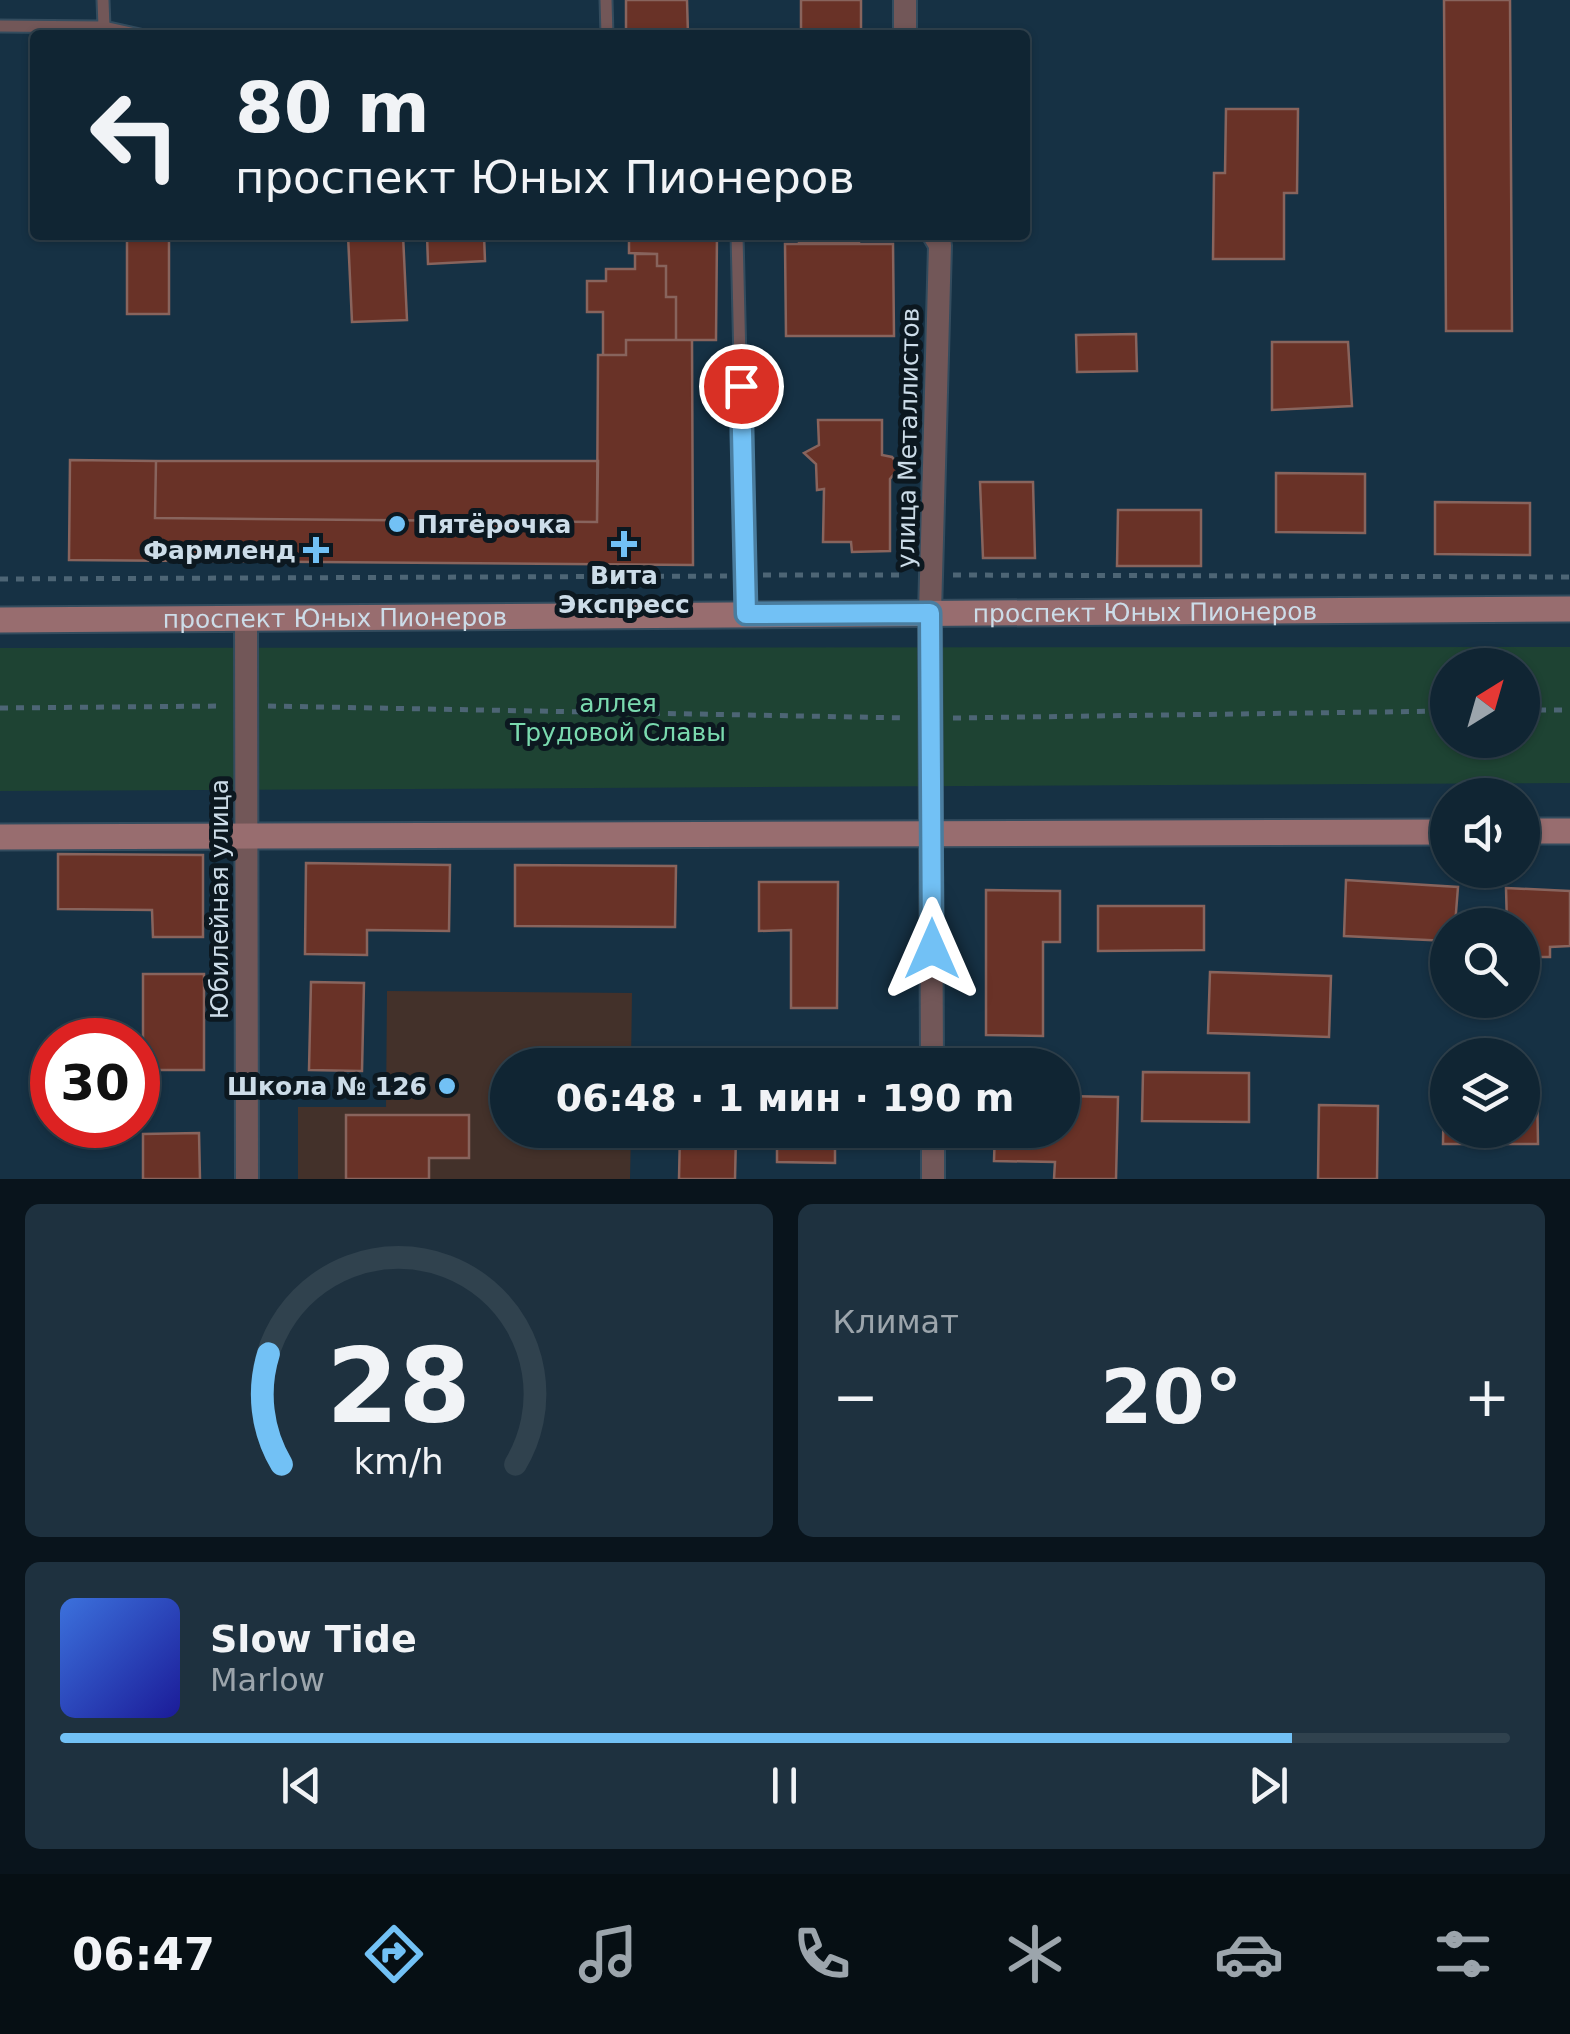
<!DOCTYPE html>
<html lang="ru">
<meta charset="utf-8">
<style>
body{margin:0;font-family:"DejaVu Sans",sans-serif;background:#1e313f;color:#f1f3f6;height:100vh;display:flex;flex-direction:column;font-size:38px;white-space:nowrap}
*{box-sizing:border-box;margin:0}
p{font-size:32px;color:#9ca5ac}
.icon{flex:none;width:55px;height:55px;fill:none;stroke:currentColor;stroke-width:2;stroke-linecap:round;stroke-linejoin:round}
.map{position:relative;height:1179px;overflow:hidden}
.drawer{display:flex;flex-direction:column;gap:25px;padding:25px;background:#09141c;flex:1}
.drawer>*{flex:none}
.hud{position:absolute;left:30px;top:30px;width:1000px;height:210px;border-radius:10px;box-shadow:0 2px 8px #0004,0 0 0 2px #30424e;background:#102533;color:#f1f3f6;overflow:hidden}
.needle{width:65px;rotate:37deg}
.fabs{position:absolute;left:1430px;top:648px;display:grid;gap:20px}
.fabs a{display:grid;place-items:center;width:110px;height:110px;border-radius:50%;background:#102533;box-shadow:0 2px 8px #0004,0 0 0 2px #30424e;font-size:50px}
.speed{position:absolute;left:30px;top:1018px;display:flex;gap:20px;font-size:50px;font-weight:700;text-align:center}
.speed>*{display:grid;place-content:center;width:130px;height:130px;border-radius:50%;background:#102533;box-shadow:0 2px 8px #0004,0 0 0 2px #30424e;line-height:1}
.speed .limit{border:15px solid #d22;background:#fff;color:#111}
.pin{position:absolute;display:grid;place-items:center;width:85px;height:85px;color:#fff;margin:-42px;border:5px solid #fff;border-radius:50%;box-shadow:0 2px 10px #0007}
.me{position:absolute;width:110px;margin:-55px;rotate:0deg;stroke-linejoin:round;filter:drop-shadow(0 0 8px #0008)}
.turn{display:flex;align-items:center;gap:35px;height:210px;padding:0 40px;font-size:45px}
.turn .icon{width:130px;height:130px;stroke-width:2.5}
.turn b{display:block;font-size:70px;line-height:85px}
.big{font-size:75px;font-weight:600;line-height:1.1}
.drawer .widget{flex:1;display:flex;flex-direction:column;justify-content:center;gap:15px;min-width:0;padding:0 35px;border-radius:15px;background:#1e313f}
.drawer .dial{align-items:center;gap:0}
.dial svg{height:260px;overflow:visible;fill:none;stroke:#30424e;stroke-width:7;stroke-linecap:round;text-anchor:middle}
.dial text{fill:#f1f3f6;stroke:none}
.song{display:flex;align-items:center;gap:30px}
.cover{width:120px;height:120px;border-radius:15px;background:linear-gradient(135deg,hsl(220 70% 55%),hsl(240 70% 35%))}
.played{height:10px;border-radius:5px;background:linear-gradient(90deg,#72c1f5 85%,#30424e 85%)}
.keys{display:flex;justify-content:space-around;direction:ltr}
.heat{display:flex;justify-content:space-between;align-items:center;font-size:55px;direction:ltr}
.drawer .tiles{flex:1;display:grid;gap:25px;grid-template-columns:1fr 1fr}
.widget:last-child{grid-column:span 2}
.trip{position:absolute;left:490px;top:1048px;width:590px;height:100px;border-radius:50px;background:#102533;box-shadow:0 2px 8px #0004,0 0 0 2px #30424e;font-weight:600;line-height:100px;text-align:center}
.dock{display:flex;height:160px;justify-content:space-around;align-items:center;background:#060f14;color:#9ca5ac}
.dock .icon{width:70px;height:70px}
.dock .active{color:#72c1f5}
.dock b{font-size:45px;color:#f1f3f6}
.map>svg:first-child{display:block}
</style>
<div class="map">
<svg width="1570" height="1179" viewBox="0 0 1570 1179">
<rect width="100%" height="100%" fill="#163144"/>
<path fill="#43312a" d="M387 991 632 993 631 1065H508V1130H631L630 1179H298V1107H386Z"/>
<path fill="#1e4333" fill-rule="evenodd" d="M1570 647V783L0 791V648ZM1448 665H1522V740H1448Z"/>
<path fill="#693227" stroke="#88645d" stroke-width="2.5" d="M626 0H687L688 35H626Z
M801 0H861V35H801Z
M1444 0H1510L1512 331H1446Z
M1226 109H1298L1297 193H1284V259H1213L1214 173H1225Z
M127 235H169V314H127Z
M348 235H403L407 320 352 322Z
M427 235H484L485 261 428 264Z
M629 235H717L716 340H676V297H666V266H657V254L629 253Z
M799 235H859V243H799Z
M785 244H893L894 336H786Z
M635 254H657V266H666V297H676V340H626V355H603V312H587V281H606V269H635Z
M1136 334 1137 371 1077 372 1076 335Z
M626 340H692L693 565 69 560 70 460 156 461 155 518 597 522 598 355H626Z
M1272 342H1348L1352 406 1272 410Z
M818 420H882V455L892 457 900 467 890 479V551L852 552 851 542H823L824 489 817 490 816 464 804 453 819 445Z
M156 461H598L597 522 155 518Z
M1276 473 1365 474V533L1276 532Z
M980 482H1033L1035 558H983Z
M1435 502 1530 503V555L1435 554Z
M1118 510H1201V566H1117Z
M58 854 203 855V937H153L152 910 58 909Z
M306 863 450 865 449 931 367 930V955L305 954Z
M515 865 676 866 675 927 515 926Z
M1346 880 1458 887 1455 925H1448V941L1344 936Z
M759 882H838L837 1008H791V930L759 931Z
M1506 888 1570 891V946L1550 947V957H1522V925H1507Z
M986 890 1060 891V942H1043V1036L986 1035Z
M1098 906H1204V950L1098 951Z
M1210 972 1331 976 1329 1037 1208 1033Z
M143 974H204V1070H143Z
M311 982 364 983 362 1071 309 1070Z
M779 1062 837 1063V1065H779Z
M1143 1072 1249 1073V1122L1142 1121Z
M1444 1084H1448V1130H1522V1084H1537L1538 1144H1443Z
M1062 1096 1118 1097 1116 1179H1054L1055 1162 994 1161 995 1130H1062Z
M1319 1105 1378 1106 1377 1179H1318Z
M346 1115H469V1158H429V1179H346Z
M777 1130H835V1163L777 1162Z
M199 1133 200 1179H143V1134Z
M680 1133 736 1135 735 1179H679Z"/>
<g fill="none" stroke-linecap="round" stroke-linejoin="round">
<g stroke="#334c5e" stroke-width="15">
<path id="lane" d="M103 0 104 27
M606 0 607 35
M0 26 104 27 140 35
M737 235 746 614"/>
</g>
<g stroke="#334c5e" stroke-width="26">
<path id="street" d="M905 0V35
M246 618 247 1179
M932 1065 930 613 940 245 934 235
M933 1130V1179"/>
</g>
<g stroke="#334c5e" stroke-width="29">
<g id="secondary">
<path id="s1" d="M0 620 1570 609"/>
<path d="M1522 831H1570"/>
<path d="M0 837 1448 832"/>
</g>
</g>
<path stroke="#4d6575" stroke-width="5" stroke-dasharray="8 8" stroke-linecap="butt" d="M763 575H907
M953 575 1570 577
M0 579 727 576
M268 706 907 718
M0 708 222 706
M1522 710H1570
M953 718 1448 711"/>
<use href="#lane" stroke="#725758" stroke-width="11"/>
<use href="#street" stroke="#725758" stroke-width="22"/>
<use href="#secondary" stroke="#986d6f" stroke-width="25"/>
</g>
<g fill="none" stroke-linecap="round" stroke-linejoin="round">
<g stroke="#4a7d9f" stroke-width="25">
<path id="route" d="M741 386 746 614 930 613 932 949"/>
</g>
<use href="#route" stroke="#72c1f5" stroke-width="18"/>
</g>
<g fill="#72c1f5" stroke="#0c1820" stroke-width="4">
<circle cx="397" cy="524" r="10"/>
<path d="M619 529h10v10h10v10h-10v10h-10v-10h-10v-10h10z"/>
<path d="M311 535h10v10h10v10h-10v10h-10v-10h-10v-10h10z"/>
<circle cx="447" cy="1086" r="10"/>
</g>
<g text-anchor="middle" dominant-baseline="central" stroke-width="10" stroke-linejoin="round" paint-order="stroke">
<g font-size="25" fill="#ccdce8" stroke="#0c1820">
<text transform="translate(908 438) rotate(-89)">улица Металлистов</text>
<text stroke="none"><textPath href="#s1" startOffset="1145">проспект Юных Пионеров</textPath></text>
<text stroke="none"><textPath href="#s1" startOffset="335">проспект Юных Пионеров</textPath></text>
<text transform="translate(219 899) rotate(-90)">Юбилейная улица</text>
</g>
<g font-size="25" font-weight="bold" fill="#ccdce8" stroke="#0c1820" text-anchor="end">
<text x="417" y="524" text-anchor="start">Пятёрочка</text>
<text x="296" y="550">Фармленд</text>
<text x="624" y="575" text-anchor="middle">Вита<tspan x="624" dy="29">Экспресс</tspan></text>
<text x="427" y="1086">Школа № 126</text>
</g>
<g font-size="25" fill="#7adaaf" stroke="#0c1820">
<text x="618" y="703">аллея<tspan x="618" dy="29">Трудовой Славы</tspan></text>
</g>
</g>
</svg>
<div class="fabs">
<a><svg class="needle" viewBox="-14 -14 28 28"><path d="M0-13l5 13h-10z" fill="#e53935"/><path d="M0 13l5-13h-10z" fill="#9ca5ac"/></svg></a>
<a><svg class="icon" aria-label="sound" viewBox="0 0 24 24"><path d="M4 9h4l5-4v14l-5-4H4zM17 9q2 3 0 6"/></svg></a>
<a><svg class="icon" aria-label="search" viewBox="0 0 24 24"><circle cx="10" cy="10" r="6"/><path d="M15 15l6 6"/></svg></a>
<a><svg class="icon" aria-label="layers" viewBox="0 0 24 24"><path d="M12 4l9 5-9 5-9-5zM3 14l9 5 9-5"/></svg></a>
</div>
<div class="speed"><div class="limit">30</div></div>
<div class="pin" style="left:741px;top:386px;background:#d93025"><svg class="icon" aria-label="arrive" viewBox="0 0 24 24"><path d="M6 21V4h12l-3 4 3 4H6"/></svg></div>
<svg class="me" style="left:932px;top:949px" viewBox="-20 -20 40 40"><path d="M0-17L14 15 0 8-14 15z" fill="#72c1f5" stroke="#fff" stroke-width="4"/></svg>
<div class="trip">06:48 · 1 мин · 190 m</div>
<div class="hud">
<div class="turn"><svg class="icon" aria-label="left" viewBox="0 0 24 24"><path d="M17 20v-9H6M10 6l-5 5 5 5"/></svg><div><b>80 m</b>проспект Юных Пионеров</div></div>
</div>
</div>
<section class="drawer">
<div class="tiles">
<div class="widget dial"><svg viewBox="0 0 100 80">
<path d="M14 69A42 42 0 1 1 86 69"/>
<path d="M14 69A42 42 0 0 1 10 35" stroke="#72c1f5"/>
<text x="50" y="56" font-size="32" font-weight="700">28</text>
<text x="50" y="72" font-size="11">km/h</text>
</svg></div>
<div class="widget"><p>Климат</p>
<div class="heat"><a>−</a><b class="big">20°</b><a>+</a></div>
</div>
<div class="widget">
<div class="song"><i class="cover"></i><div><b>Slow Tide</b><p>Marlow</p></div></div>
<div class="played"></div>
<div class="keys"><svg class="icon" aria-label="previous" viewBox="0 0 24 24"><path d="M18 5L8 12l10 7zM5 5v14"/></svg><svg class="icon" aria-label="pause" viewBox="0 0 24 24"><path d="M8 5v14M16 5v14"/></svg><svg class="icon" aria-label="next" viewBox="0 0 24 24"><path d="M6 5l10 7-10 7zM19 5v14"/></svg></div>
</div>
</div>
</section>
<nav class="dock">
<b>06:47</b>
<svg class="icon active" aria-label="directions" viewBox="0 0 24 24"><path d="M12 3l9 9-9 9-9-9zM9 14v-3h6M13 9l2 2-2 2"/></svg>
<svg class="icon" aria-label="music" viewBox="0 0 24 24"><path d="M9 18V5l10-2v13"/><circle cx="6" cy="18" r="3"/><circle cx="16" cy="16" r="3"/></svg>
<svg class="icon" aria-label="phone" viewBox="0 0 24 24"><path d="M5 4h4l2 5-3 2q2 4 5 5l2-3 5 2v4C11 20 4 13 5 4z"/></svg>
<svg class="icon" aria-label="climate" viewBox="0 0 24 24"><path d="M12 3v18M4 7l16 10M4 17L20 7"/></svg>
<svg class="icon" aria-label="car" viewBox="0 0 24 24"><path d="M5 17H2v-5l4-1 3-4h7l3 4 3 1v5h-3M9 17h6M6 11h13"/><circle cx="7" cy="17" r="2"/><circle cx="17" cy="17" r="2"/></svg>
<svg class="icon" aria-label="filters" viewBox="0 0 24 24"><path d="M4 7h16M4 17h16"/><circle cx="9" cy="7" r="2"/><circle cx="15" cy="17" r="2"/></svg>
</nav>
